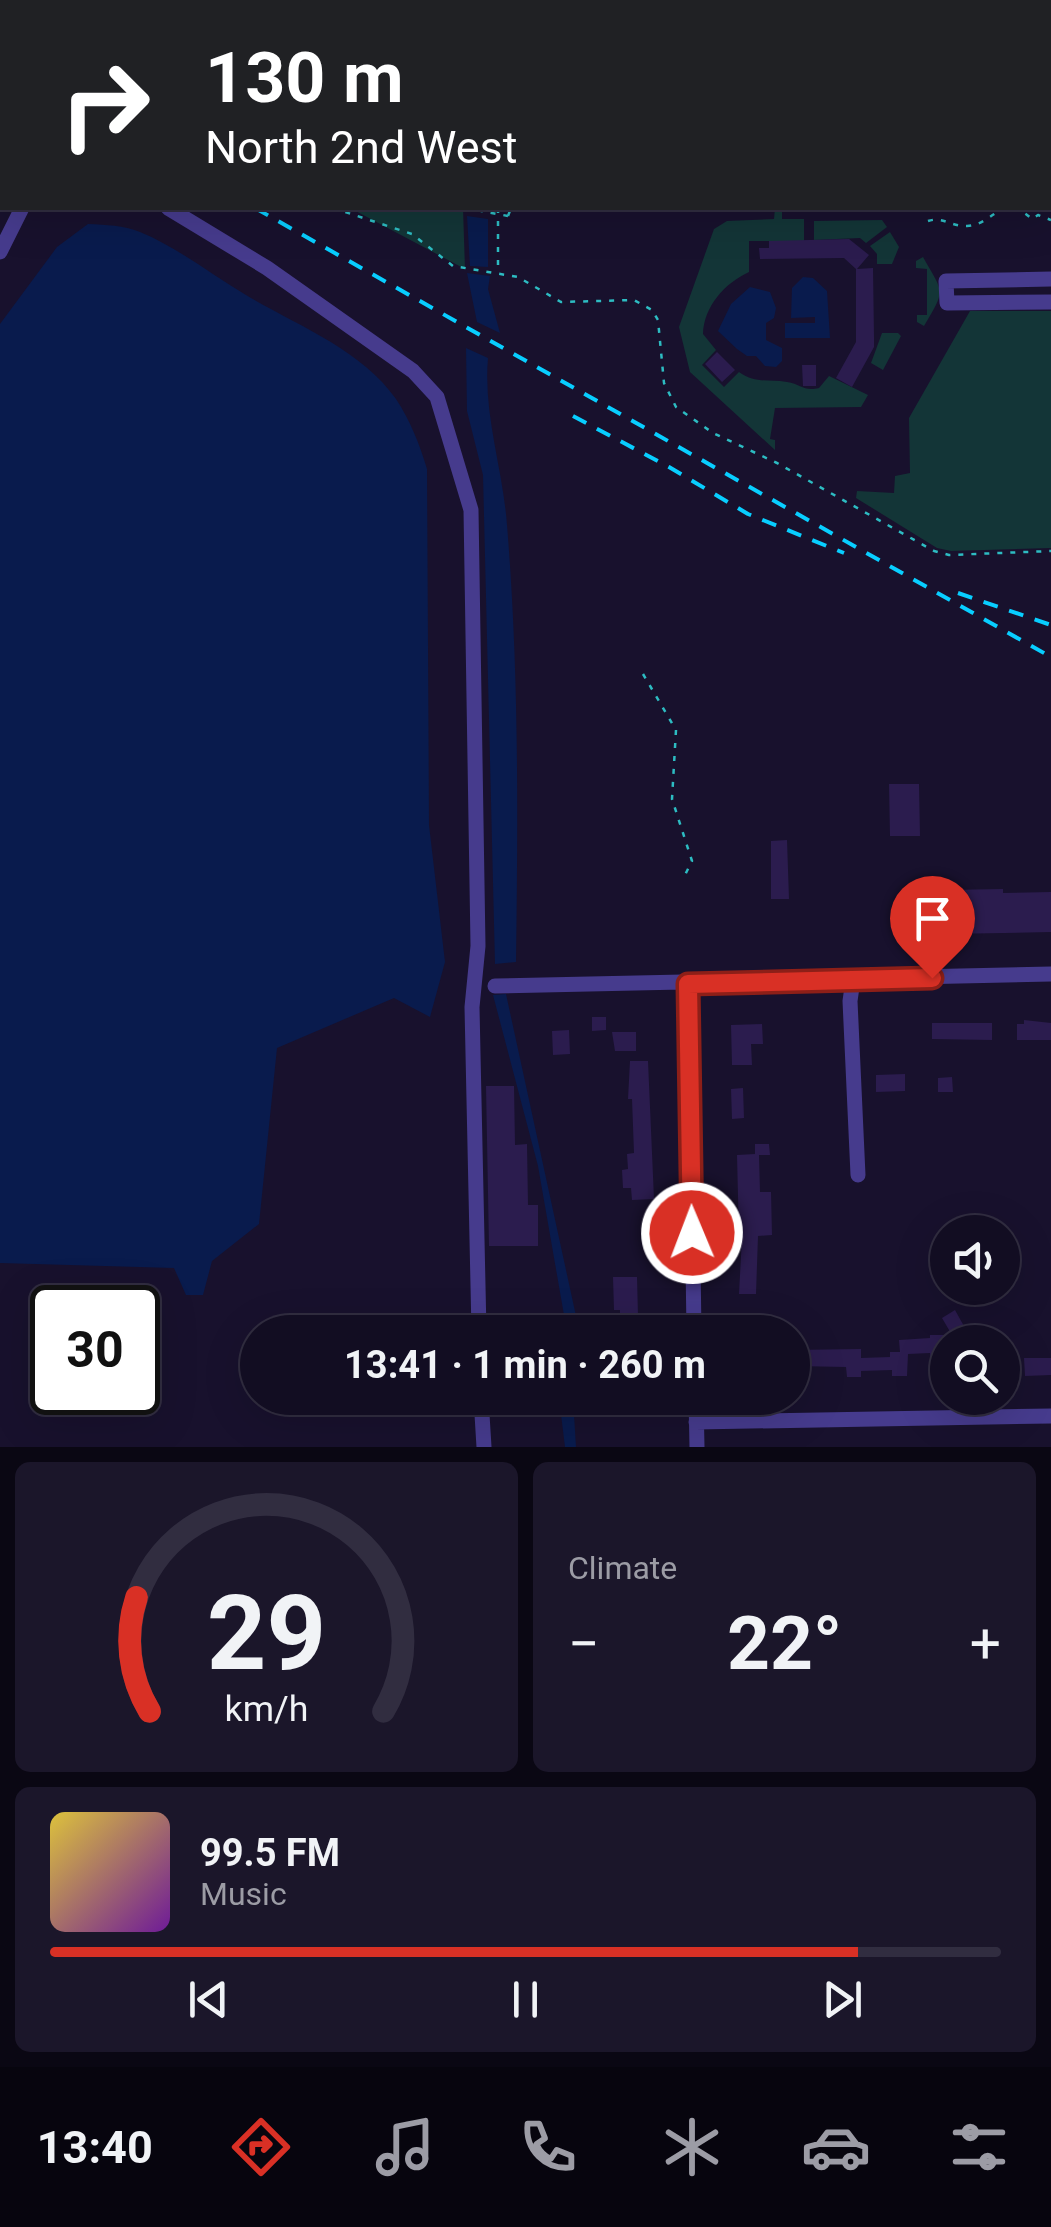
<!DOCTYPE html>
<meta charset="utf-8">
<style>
body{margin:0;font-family:Roboto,sans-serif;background:#1b162a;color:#f1f3f6;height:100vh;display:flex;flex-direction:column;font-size:38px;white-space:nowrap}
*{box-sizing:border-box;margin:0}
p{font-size:32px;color:#9c9ca5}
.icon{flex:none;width:55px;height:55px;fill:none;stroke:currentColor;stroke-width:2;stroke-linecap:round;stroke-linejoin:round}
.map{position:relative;height:1447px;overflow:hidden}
.sheet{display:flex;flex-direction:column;gap:15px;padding:15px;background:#0a0713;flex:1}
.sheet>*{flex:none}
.banner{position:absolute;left:0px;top:0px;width:1052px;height:210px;box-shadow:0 10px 40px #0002,0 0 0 2px #312d40;background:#202124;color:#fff;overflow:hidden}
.controls{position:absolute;left:930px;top:1215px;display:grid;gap:20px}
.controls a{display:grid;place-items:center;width:90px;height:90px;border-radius:50%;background:#120d22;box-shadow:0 10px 40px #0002,0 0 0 2px #312d40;font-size:50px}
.speed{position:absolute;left:30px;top:1285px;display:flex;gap:20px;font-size:50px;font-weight:700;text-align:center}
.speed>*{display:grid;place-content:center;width:130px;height:130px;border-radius:50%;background:#120d22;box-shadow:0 10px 40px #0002,0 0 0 2px #312d40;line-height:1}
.speed .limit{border:5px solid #111;border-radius:15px;background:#fff;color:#111}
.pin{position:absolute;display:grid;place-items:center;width:85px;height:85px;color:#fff;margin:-102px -42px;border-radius:50% 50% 50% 0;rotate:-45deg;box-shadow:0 0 10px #0007}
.pin .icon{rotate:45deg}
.me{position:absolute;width:110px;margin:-55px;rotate:359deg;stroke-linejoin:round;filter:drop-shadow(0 0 8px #0008)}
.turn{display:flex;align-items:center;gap:35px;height:210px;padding:0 40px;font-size:45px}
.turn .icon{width:130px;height:130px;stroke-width:2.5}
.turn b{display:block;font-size:70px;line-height:85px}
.big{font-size:75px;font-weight:700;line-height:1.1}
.sheet .tile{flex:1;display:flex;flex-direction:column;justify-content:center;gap:15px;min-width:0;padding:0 35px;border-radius:15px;background:#1b162a}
.sheet .dial{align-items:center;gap:0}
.dial svg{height:260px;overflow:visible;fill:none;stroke:#312d40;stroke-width:7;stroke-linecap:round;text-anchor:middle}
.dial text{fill:#f1f3f6;stroke:none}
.song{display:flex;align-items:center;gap:30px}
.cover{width:120px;height:120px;border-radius:15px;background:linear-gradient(135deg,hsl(50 70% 55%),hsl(280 70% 35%))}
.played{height:10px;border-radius:5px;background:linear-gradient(90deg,#d93025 85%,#312d40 85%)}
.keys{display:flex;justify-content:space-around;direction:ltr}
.heat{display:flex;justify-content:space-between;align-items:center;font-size:55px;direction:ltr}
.sheet .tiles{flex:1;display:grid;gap:15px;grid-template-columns:1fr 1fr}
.tile:last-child{grid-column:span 2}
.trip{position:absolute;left:240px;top:1315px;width:570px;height:100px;border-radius:50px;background:#120d22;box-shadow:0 10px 40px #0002,0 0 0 2px #312d40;font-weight:700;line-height:100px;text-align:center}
.dock{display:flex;height:160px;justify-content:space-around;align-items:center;background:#07050e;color:#9c9ca5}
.dock .icon{width:70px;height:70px}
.dock .on{color:#d93025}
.dock b{font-size:45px;color:#f1f3f6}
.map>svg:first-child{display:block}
</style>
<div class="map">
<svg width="1051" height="1447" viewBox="0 0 1051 1447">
<rect width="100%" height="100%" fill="#18112d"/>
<path fill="#133537" d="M52 0H457V2H52Z
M620 0H888V2H620Z
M350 208H463L465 269Z
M775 208H782V219H804V241H749V272C725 283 704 306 703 334L716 350 702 365 724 387 739 372C756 384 768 379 787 382 801 384 804 392 819 388L829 376 868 395 861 407 775 408 770 439 775 440V450L690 372 679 327 714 229 727 221 774 219Z
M882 220 887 227 866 243 860 238 814 240V221Z
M890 232 899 247 892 264H877V254L870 246Z
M923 257C944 294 946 289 924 326L917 322V315H927V269L916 268V261Z
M970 311H1051V548L951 551 937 548 856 498 857 491 894 493 895 476 910 473 909 418Z
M882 333H898L901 336 883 370 871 363Z"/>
<path fill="#091b4d" d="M467 216 488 219V267L470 266Z
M88 224C107 225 123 225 140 232 177 247 212 275 246 295 296 325 361 349 396 399 410 420 420 445 427 469L429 825 445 962 430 1017 394 998 277 1048 259 1224 212 1261 203 1295H186L174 1268 0 1263V324L57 247Z
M467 273 490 276 488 289 500 333 477 322Z
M803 277 813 278 827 291 830 338H785V323H815V317L791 318 792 288Z
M750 287 770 292 776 308 774 318 766 323V340L782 348V361L776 367 765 366 756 356H747L737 349 718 331 731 304Z
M466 348 488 358C483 414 503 469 507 525 519 670 518 817 516 962L495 964 483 475 467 411Z
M506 994 576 1316 575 1332H563L564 1315 538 1166 493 995Z
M559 1398H573L576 1447H565Z"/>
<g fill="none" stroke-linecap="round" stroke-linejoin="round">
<path stroke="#091b4d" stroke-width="22" d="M13 2V0
M0 64 2 54"/>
</g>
<path fill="#2b1c4e" d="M849 239 869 255 857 269 873 268 874 337V347L852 387 836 378 856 342V269L844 258 760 259 759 248H769V241Z
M717 352 735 370 722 382 705 364Z
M802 365H816V386H803Z
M889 784H919L920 836H890Z
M787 840 789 899H771V841Z
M1003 889V893L1051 892V932L946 934V890Z
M592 1017H606V1030L592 1031Z
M1024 1020 1051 1023V1040H1017V1024H1024Z
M932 1023H992V1040L932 1039Z
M762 1024 763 1044H751L752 1065H732L731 1025Z
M569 1030 570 1054 553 1055 552 1031Z
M612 1032H636V1051H615Z
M630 1061H648L654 1199 632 1200 631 1188H623L622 1170 628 1169 627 1154 634 1153 632 1099H628Z
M905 1074V1091L876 1092V1075Z
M952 1077 953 1092H938V1078Z
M486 1086H514L515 1145 527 1144 528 1205H538V1246H489Z
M743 1088 744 1118 732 1119 731 1089Z
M755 1144H769L770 1155H759L760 1192H771L772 1235 758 1236 756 1294H739L742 1237H739L737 1155 755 1154Z
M613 1277H637L638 1316 620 1317V1310H614Z
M955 1310 965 1328 952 1335 942 1318Z
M930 1335H948V1365L931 1366 930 1353 908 1354 907 1376H892V1370L861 1371V1377H847L846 1367 795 1366 794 1350 861 1349V1358L890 1357V1352H900L899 1340 930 1338Z
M1024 1358H1051V1375L1025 1376Z"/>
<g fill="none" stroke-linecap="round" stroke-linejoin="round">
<path stroke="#2dbcc2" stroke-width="2.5" stroke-dasharray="5 8" stroke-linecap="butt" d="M433 0V2
M490 0V2
M51 2V0
M333 208 412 234 453 266 518 277 561 302 634 300 652 310 658 320 664 383 676 407 713 433 777 463 934 551 949 555 1051 551
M498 208V271
M508 216 511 208
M928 221C943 216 951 227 967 226 994 225 1001 191 1032 219L1038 215 1051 220
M643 674 676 730 672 799 692 861 685 875"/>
<path stroke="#463b8d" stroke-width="15" d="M887 0V2
M168 208 267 268 413 371 437 397 471 510 478 946 472 1007 479 1332
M0 252 22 208
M1051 279 946 281 947 303 1051 302
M853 980 850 1001 858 1175
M689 984 694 1332
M495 986 1051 974
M481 1398 484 1447
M696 1398 697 1447
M696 1422 1051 1416"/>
<path stroke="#08ceff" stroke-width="4" stroke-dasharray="15 12" stroke-linecap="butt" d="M0 64 2 66
M255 208 1051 657
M573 416 669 467 748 514 844 553
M958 593 1051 625"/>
<path stroke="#2dbcc2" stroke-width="2.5" stroke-dasharray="5 8" stroke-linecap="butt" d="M465 208 508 216"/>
</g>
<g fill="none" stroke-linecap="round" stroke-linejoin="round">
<g stroke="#8d1f18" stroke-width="25">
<path id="route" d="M692 1233 688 984 932 978"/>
</g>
<use href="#route" stroke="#d93025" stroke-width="18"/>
</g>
</svg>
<div class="controls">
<a><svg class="icon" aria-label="sound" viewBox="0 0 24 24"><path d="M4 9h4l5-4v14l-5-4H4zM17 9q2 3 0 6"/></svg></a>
<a><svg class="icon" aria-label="search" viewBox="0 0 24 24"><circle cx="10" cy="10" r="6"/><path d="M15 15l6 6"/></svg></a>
</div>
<div class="speed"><div class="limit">30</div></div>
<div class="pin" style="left:932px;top:978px;background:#d93025"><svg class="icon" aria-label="arrive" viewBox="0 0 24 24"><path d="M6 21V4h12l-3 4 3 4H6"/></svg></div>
<svg class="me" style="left:692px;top:1233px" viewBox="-20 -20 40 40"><circle r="17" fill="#d93025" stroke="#fff" stroke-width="3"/><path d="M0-11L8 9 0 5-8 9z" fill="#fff"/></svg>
<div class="trip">13:41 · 1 min · 260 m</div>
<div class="banner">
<div class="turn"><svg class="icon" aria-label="right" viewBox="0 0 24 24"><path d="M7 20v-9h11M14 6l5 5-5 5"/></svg><div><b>130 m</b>North 2nd West</div></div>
</div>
</div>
<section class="sheet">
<div class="tiles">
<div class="tile dial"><svg viewBox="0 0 100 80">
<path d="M14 69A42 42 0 1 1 86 69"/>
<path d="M14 69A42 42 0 0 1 10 34" stroke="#d93025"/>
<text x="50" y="56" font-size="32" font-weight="700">29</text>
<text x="50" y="72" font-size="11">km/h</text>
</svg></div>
<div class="tile"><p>Climate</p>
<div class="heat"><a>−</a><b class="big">22°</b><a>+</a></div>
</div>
<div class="tile">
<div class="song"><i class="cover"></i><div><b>99.5 FM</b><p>Music</p></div></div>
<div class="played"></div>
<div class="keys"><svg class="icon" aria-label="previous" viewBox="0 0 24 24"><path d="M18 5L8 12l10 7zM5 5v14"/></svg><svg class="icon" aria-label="pause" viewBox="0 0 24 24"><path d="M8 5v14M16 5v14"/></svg><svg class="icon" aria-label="next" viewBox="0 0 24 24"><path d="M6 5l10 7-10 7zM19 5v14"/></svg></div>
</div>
</div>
</section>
<nav class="dock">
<b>13:40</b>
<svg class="icon on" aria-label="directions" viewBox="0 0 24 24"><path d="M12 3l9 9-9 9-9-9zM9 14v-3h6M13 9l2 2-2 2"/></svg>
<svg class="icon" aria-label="music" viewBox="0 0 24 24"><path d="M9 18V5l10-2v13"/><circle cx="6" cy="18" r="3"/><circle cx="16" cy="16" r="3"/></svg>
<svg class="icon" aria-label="phone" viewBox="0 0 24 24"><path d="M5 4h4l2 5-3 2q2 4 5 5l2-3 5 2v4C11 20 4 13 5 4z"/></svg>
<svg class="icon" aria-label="climate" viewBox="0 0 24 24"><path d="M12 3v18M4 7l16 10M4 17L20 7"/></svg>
<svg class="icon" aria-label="car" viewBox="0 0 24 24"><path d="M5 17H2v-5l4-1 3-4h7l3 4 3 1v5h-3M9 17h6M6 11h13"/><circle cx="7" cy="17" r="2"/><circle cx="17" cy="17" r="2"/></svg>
<svg class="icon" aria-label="filters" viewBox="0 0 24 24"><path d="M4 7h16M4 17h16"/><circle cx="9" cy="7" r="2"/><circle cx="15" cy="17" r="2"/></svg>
</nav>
